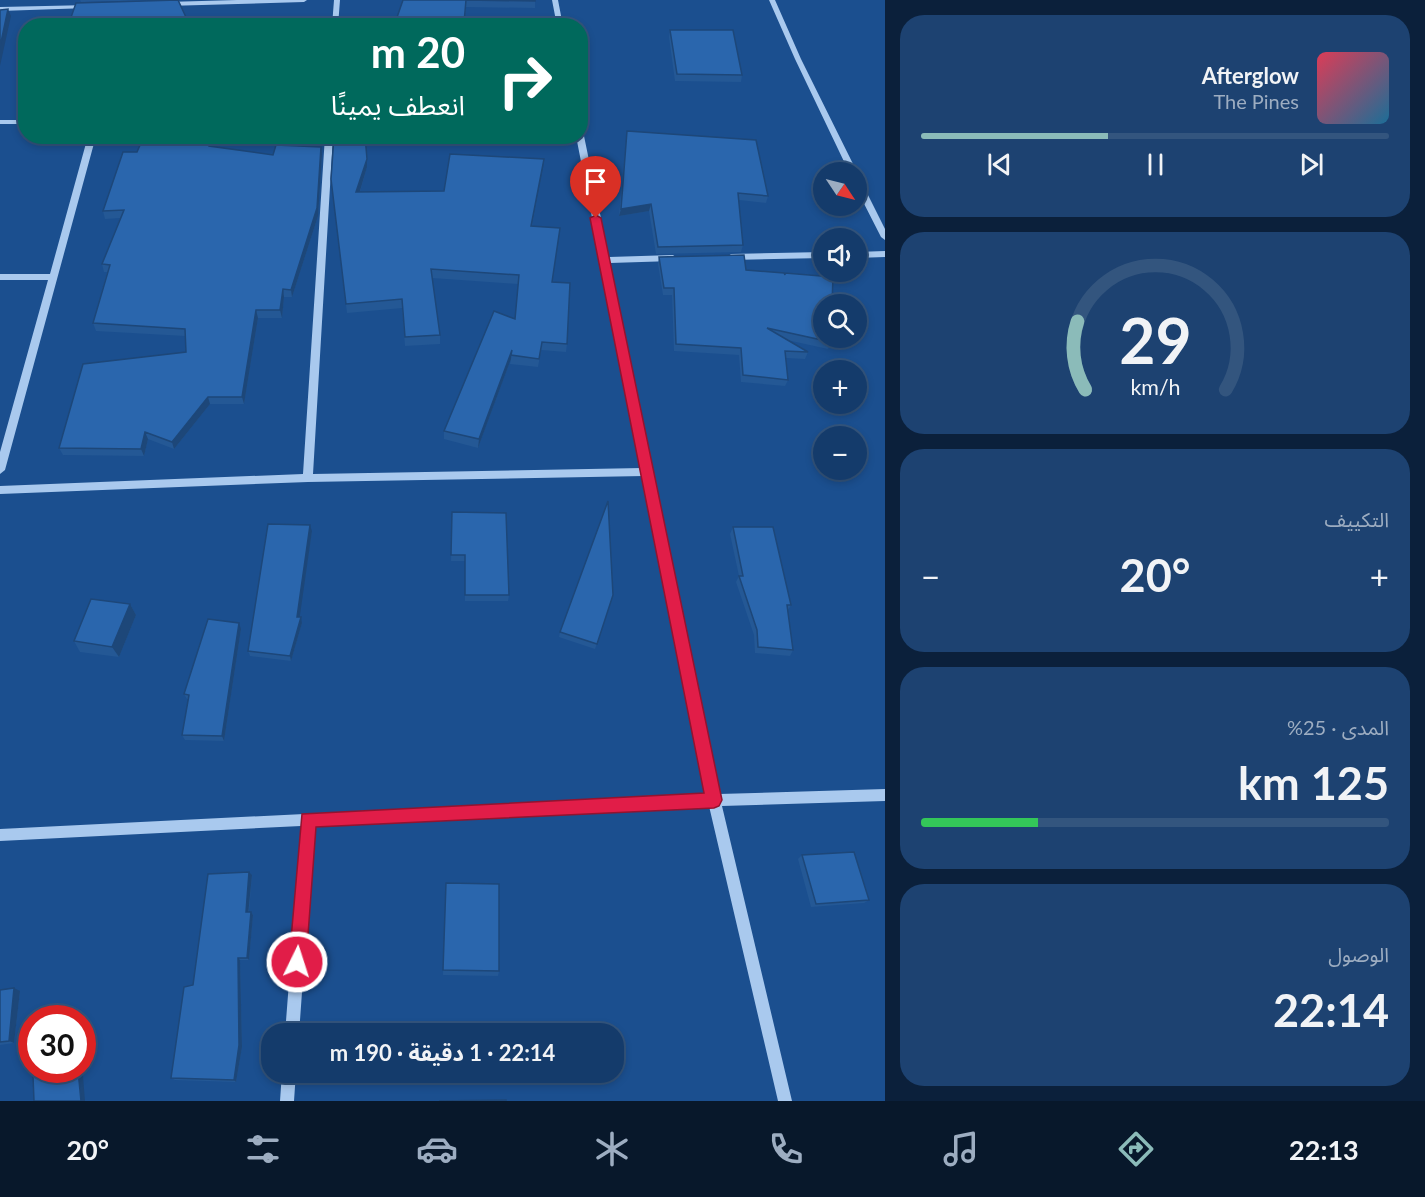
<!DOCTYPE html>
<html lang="ar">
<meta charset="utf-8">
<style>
body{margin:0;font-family:Lato,"Noto Sans Arabic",sans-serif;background:#1d4271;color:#f1f3f6;direction:rtl;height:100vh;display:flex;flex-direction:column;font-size:22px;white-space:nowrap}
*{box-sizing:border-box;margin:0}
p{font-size:20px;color:#9dadc1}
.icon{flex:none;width:33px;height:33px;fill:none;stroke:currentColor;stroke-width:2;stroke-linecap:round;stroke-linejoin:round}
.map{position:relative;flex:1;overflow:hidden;direction:ltr}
.sheet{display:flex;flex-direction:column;gap:15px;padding:15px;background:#0b203b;width:540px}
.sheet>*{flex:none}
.top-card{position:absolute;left:18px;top:18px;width:570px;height:126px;border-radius:24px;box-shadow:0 3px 9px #0003,0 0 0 2px #33557e;direction:rtl;background:#00695c;color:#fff;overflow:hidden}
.needle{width:39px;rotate:125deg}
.tools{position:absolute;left:813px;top:162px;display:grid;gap:12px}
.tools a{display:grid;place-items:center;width:54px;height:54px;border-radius:50%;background:#143b6b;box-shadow:0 3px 9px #0003,0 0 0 2px #33557e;font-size:30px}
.speed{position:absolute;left:18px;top:1005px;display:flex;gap:12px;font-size:30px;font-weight:700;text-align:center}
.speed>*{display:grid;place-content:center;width:78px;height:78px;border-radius:50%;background:#143b6b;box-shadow:0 3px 9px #0003,0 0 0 2px #33557e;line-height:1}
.speed .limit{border:9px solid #d22;background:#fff;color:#111}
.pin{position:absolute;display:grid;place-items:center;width:51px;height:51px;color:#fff;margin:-62px -26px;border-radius:50% 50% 50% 0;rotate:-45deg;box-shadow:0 0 6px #0007}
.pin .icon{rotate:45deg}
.me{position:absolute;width:66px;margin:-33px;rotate:4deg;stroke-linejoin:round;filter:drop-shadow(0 0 4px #0008)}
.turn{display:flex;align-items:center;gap:21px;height:126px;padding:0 24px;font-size:27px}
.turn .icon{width:78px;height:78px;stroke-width:2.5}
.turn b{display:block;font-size:42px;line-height:51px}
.big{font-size:45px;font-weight:700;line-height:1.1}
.sheet .card{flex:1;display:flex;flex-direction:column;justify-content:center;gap:9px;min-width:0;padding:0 21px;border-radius:24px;background:#1d4271}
.sheet .dial{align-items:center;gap:0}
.dial svg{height:156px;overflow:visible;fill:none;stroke:#33557e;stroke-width:7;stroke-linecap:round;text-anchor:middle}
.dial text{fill:#f1f3f6;stroke:none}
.song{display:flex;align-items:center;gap:18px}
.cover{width:72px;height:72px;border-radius:9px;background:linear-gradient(135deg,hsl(350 70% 55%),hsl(200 70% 35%))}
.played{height:6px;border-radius:3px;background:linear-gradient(90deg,#8bbbb9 40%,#33557e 40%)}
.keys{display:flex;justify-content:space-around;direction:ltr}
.heat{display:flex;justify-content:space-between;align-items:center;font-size:33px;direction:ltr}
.charge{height:9px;border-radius:4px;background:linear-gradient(90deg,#34c759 25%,#33557e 0)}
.trip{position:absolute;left:261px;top:1023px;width:363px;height:60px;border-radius:24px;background:#143b6b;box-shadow:0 3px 9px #0003,0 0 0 2px #33557e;font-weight:700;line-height:60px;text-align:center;direction:rtl}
.tab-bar{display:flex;height:96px;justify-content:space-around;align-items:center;background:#08182b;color:#9dadc1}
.tab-bar .icon{width:42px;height:42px}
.tab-bar .selected{color:#8bbbb9}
.tab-bar b{font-size:27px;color:#f1f3f6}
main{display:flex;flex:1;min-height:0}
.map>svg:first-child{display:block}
</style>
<main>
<section class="sheet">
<div class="card">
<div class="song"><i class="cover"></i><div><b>Afterglow</b><p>The Pines</p></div></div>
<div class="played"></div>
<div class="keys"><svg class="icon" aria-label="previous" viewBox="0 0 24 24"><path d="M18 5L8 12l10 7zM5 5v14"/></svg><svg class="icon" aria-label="pause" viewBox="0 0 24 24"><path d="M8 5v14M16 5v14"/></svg><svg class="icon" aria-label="next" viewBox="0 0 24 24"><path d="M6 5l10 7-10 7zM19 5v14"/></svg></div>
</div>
<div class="card dial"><svg viewBox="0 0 100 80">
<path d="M14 69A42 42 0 1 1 86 69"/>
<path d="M14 69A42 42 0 0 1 10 34" stroke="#8bbbb9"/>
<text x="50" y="56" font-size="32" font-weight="700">29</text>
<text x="50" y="72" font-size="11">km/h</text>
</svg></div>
<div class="card"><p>التكييف</p>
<div class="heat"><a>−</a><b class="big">20°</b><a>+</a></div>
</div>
<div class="card"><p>المدى · 25%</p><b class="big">125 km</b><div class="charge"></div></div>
<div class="card"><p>الوصول</p><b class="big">22:14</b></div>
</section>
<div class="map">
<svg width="885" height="1101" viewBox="0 0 885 1101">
<rect width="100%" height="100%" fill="#1b4f8f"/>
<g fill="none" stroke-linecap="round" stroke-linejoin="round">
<path fill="#a9c9ee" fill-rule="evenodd" d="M237 0H307L304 2 166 6 163 4 166 2Z
M334 0H340L338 26H332Z
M552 0H558L563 26H557Z
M769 0H775L801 59 857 172 856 173 849 172 795 59Z
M90 5 91 6 88 8 0 11V7Z
M0 120H26V124H0Z
M580 134 584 136 609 257 673 255 677 258 673 261 610 263 719 794 885 789V801L722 806 792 1101H778L709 806 314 826 299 1034H285L301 826 0 841V829L707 794 644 476 308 482 0 494V486L303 474 325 136H333L313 474 642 468 601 262 599 260 600 258 576 136H580Z
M88 136H96L5 470 0 474V452L48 280H0V274H50Z
M856 177 860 179 885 229V240L881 237 856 188Z
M885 251V257L856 258V252Z
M824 252V258L731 260 727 257 731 254Z
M282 1072H296L294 1101H280Z"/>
</g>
<path fill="#245895" d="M80 0H161L81 2Z
M403 0H535V8L466 7 464 26H394Z
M670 30 742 75 741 82 675 81 669 37Z
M627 131 768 196 766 203 739 200 743 245 741 252 656 254 649 211 619 216Z
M144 136H210V146L273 155 322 154 318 216 292 297H284L282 318H258L244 404H210L174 449 148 439 144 456 63 455 59 448 186 352 185 336 96 331 93 323 107 272H104L102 264 120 218 105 219 103 211 137 152Z
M367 167 360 192 444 191 543 168 532 226 552 282 567 344 566 352 541 350 538 367 510 364 511 359 478 448 444 439V431L515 319 518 284 432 278 440 335V344L405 346 402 308 347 313 331 179Z
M659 257 746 270 831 342 828 349 787 340 808 352 805 359 786 358 788 380 785 386 741 382 739 355 674 351 672 295H663L658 264Z
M452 512 509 595 508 601H465V561H451Z
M733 527 791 605 788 610 793 650 790 656 755 653 754 635 736 582 739 576 730 534Z
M312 531 299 617 302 623 291 661 250 656 248 651Z
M613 595 595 649 559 637 560 632Z
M130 604 136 615 119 657 80 652 74 641Z
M241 629 224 741 185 740 182 735 189 699H187L184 694Z
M802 855 869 900 864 903 811 907 798 859Z
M252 875 249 912H251L253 915 249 960H240L242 1047 236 1082 175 1080 171 1078 193 985Z
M446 883 499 971 498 976 443 975Z
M0 990 20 991 14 1043 0 1045Z"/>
<path fill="#1d4779" d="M8 9 11 16 0 66V47Z
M209 136H210V154L209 146Z
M321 147 322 154 318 216 292 297 291 290Z
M367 159V167L357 201 356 192Z
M544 159 543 168 530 234 531 226Z
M651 204 649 211 619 216 621 209Z
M283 289 284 297 282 318 280 310Z
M256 310 258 318 244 404 242 397Z
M512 350 511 359 478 448 479 439Z
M208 397 210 404 174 449 172 442Z
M145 432 148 439 144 456 141 449Z
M310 525 312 531 299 622 297 617Z
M130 604 136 615 119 657 112 647Z
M301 617 302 623 291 661 290 656Z
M239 623 241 629 224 741 222 736Z
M249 872 252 875 248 915 246 912Z
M251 912 253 915 249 960 247 958Z
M238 958 240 960 242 1047 236 1082 234 1080Z
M14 988 20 991 14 1043 9 1041Z
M82 1064 85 1101H81L78 1070H82Z"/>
<path fill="#2a66ad" stroke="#1d4779" stroke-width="1.5" d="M178 0 190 26H68L76 3Z
M403 0H535V1L466 0 464 23H443V26H394Z
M8 9 0 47V10Z
M670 30H733L742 75 677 74Z
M627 131 756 140 768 196 738 193 743 245 658 247 651 204 621 209Z
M144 136H209V146L273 155 276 145 321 147 317 208 291 290 283 289 280 310H256L242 397H208L172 442 145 432 141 449 59 448 83 364 186 352 185 329 93 323 110 265 102 264 124 210 103 211 123 152H137Z
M334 136H365L367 159 356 192 444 191 450 154 544 159 531 226 560 228 552 282 570 283 567 344 542 342 539 359 511 355 512 350 479 439 444 431 494 311 515 319 519 275 431 269 440 335 405 337 402 299 346 304 331 179Z
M744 255 746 270 784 273 785 275V273L833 277 832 304H824V338H832L831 342 767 328 808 352 785 351 788 380 743 375 741 348 676 344 674 288H664L659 257Z
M608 501 613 595 597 644 560 632Z
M452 512 506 513 509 595H465V555H451Z
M268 524 310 525 297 617H301L290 656 248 651Z
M733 527H773L791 605H787L793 650 758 647 757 630 739 576H743Z
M91 599 130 604 112 647 74 641Z
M208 619 239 623 222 736 182 735 189 695 184 694Z
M854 852 869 900 816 904 802 855Z
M249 872 246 912H251L247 958H238L239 1045 234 1080 171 1078 184 987 193 985 208 874Z
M446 883 499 884V971L443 970Z
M14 988 9 1041 0 1042V990Z
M53 1070H78L81 1101H34L33 1076Z
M506 1100V1101H439Z"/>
<path fill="#e11d48" stroke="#92132f" stroke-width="1.5" d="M596 215 601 218 722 800 719 806 714 808 316 827 306 962 304 968 297 971 291 968 289 962 302 814 704 793 590 218Z"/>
</svg>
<div class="tools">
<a><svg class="needle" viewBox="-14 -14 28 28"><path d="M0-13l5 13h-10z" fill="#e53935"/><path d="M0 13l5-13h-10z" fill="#9dadc1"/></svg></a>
<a><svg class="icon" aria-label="sound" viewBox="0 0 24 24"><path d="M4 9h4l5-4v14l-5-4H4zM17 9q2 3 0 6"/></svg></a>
<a><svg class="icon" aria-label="search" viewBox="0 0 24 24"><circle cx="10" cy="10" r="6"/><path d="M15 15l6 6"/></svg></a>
<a>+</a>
<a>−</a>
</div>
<div class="speed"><div class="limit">30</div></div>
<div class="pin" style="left:596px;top:218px;background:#d93025"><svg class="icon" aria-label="arrive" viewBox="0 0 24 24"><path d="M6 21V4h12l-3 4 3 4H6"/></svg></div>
<svg class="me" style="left:297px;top:962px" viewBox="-20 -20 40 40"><circle r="17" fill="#e11d48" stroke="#fff" stroke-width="3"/><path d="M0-11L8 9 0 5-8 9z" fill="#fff"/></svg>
<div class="trip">22:14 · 1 دقيقة · 190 m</div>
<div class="top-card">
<div class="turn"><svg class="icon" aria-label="right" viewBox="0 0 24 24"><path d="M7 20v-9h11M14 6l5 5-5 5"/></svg><div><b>20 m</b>انعطف يمينًا</div></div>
</div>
</div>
</main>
<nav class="tab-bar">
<b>22:13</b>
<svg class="icon selected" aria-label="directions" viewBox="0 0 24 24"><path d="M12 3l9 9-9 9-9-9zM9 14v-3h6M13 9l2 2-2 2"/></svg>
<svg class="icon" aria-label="music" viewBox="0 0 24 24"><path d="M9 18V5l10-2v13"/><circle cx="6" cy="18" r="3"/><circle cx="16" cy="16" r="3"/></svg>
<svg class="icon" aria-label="phone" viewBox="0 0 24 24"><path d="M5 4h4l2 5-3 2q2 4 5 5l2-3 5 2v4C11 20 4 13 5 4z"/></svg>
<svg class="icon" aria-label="climate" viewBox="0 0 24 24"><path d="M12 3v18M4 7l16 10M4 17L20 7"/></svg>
<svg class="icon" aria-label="car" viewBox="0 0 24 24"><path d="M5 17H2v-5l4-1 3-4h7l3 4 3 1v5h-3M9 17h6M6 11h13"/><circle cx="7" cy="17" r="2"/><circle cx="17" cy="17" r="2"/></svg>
<svg class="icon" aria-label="filters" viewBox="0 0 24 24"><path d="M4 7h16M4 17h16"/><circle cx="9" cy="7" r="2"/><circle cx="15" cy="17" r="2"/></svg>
<b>20°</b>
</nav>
